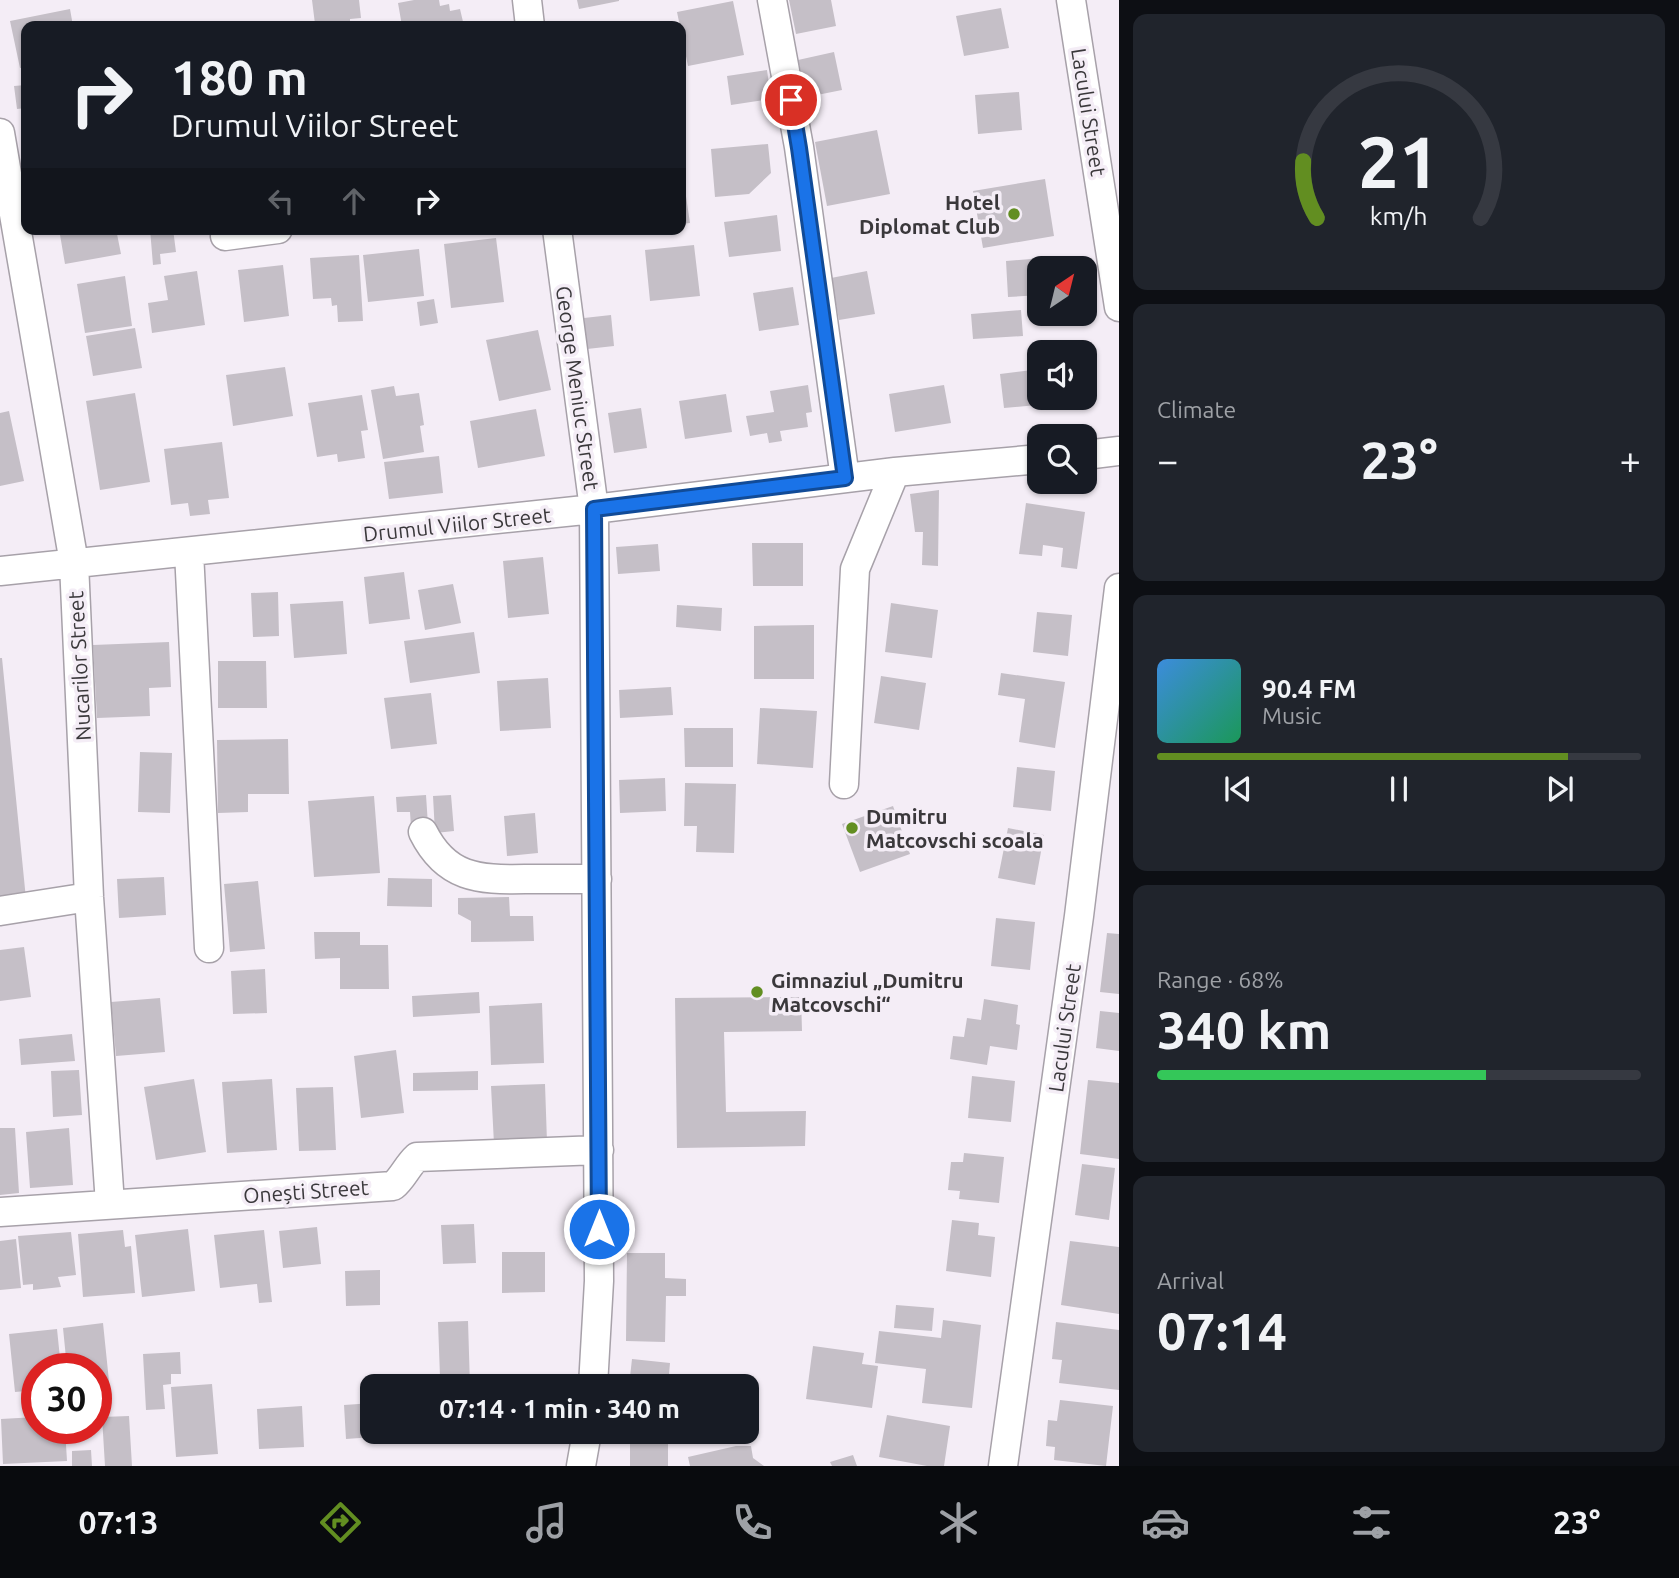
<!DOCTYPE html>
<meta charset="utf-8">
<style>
body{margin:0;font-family:Ubuntu,sans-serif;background:#20242c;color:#f1f3f6;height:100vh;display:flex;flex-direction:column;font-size:26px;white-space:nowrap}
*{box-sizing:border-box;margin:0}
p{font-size:23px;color:#9ea1a6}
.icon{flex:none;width:38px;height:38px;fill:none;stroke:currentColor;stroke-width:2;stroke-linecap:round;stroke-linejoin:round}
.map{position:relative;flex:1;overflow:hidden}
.details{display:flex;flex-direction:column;gap:14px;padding:14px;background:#0d0f14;width:560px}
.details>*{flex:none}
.banner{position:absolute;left:21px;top:21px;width:665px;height:214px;border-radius:14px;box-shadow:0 2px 5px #0004;background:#171b24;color:#f1f3f6;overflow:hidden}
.needle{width:46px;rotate:35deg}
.controls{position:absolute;left:1027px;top:256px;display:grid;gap:14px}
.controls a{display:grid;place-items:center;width:70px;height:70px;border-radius:14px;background:#171b24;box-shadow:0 2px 5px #0004;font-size:35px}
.speed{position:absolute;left:21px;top:1353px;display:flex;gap:14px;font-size:35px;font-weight:700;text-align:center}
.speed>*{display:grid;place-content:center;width:91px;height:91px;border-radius:50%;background:#171b24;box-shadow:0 2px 5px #0004;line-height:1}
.speed .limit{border:10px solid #d22;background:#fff;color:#111}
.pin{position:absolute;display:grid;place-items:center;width:60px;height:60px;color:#fff;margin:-30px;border:4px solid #fff;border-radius:50%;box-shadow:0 2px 7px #0007}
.me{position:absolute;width:77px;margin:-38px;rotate:0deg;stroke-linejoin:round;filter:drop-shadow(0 0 5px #0008)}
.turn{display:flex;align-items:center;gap:24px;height:147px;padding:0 35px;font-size:32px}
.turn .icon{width:91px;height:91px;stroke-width:2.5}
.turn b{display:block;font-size:49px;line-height:60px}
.lanes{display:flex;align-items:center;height:66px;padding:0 35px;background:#0003;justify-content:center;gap:35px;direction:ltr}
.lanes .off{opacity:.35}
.big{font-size:52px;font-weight:700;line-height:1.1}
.details .card{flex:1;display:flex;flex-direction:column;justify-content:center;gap:10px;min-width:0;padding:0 24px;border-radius:14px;background:#20242c}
.details .dial{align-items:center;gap:0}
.dial svg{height:182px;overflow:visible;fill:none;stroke:#363941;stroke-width:7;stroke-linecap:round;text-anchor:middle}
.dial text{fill:#f1f3f6;stroke:none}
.song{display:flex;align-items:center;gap:21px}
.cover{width:84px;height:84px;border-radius:10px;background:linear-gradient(135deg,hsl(210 70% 55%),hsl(150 70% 35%))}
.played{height:7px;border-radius:4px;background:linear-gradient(90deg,#628e21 85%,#363941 85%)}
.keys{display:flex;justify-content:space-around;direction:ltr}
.heat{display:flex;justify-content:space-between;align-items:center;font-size:38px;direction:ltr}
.charge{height:10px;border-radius:5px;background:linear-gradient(90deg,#34c759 68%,#363941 0)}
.trip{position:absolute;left:360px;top:1374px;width:399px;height:70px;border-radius:14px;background:#171b24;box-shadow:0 2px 5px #0004;font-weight:700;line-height:70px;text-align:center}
.tabs{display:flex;height:112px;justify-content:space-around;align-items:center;background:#090b0e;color:#9ea1a6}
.tabs .icon{width:49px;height:49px}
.tabs .selected{color:#628e21}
.tabs b{font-size:32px;color:#f1f3f6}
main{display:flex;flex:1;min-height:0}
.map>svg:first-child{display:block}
</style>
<main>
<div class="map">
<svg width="1119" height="1466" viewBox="0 0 1119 1466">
<rect width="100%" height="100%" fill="#f4edf6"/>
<path fill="#c5bfc7" d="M312 0H359L361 18 350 19V26H332L331 22 315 24Z
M414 0H439L440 6 449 4 450 11 460 9 464 26H402L398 3Z
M577 0H619V1L579 9Z
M789 0H831L836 26 796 34Z
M733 1 744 55 688 66 677 12Z
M1001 8 1009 48 964 56 956 16Z
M70 9 73 26H26V67L20 68 10 21Z
M834 52 842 90 807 97 798 60Z
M767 70 771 99 731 105 727 76Z
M26 85V108L17 109 14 86Z
M1019 92 1022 130 978 134 975 95Z
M877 130 890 194 827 206 815 142Z
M768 144 771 173 749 194 715 197 711 149Z
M681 163 690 223 681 224Z
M1045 179 1054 236 983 248 973 191Z
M777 215 781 251 729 257 724 222Z
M59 229H116L121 254 65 264Z
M150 229H173L176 252 160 254 161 264 153 265Z
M496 238 504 302 451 308 444 244Z
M694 245 700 296 650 301 645 250Z
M419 249 424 296 368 302 363 255Z
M359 255 363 321 338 322 337 305 332 306 331 298 313 299 310 258Z
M1054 257 1055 268H1040V295L1008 297 1006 261Z
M283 265 289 316 244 322 238 270Z
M197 271 205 325 152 333 148 303 168 300 164 276Z
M867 271 875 314 839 320 831 278Z
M125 276 132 326 85 333 77 284Z
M793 287 799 325 759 331 753 293Z
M434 299 438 323 420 326 417 302Z
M1021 310 1023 336 973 339 971 314Z
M611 315 614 346 587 349 584 318Z
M135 328 142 368 93 376 86 336Z
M538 330 551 390 499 401 486 340Z
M285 367 293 416 233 426 226 375Z
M1040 369V397H1057L1058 403 1004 408 1000 374Z
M808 385 812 412 806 413 808 427 780 431 782 441 769 443 767 433 750 436 746 416 774 412 770 391Z
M944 385 951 423 895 432 889 394Z
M394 386 396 396 419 393 424 425 420 426 424 452 383 459 371 390Z
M135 393 150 482 100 490 86 401Z
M726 394 732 432 685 439 679 401Z
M362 395 368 430 361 431 365 458 338 462 337 454 317 457 308 403Z
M641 408 647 448 614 453 608 413Z
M536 409 545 456 478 468 470 421Z
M9 411 24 481 0 486V413Z
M222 442 229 498 208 500 210 514 190 516 188 503 171 505 164 449Z
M439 456 443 493 389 499 384 462Z
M939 490 938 566 922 565 923 532H915L910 494Z
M1026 503 1085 512 1077 569 1061 567 1063 548 1043 545 1042 556 1019 554Z
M752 543H803V586H753Z
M658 544 660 571 618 574 616 547Z
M543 557 549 614 508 618 503 561Z
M404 572 410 619 369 624 364 577Z
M453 584 461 623 425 630 418 590Z
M278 592 279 636 253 637 251 593Z
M343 601 347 654 294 658 290 604Z
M891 603 938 610 932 658 885 652Z
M677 605 722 608 721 631 676 627Z
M1037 612 1072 615 1068 656 1033 652Z
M814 625V679H754V626Z
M474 632 480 673 410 683 404 641Z
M169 642 171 687 149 688 150 716 97 718 93 645Z
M0 658H2L26 899 0 901Z
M218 661H266L267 708H218Z
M1001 673 1065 682 1055 748 1019 742 1025 699 998 695Z
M881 676 926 683 919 730 874 723Z
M548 678 551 728 500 731 497 681Z
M671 687 673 715 620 718 619 690Z
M431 693 437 744 391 749 384 698Z
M760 708 817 711 813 768 757 764Z
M684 728H733V767H685Z
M288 739 289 794H248V812L218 813 217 740Z
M140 752 172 753 170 813 138 812Z
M1017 767 1055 771 1051 811 1013 807Z
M665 778 666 811 620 813 619 780Z
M685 783 736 784 734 853 696 852 697 826H684Z
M426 795 428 825 411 827 410 812H397L396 797Z
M451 795 454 831 435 833 433 796Z
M374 796 380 873 314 877 308 801Z
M893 806 910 854 860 872 842 824Z
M535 813 538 853 507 856 504 816Z
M1008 828 1044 835 1035 885 998 878Z
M164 877 166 915 119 918 117 879Z
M388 878 432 879V907L387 906Z
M258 881 265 949 230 952 224 884Z
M509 897 510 916H533L534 941 471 942V921L458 914V898Z
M996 918 1035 922 1030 970 991 966Z
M314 932H360V945H388L389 989H340V958L315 959Z
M1107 933 1119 934V994L1100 992Z
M24 947 31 997 0 1001V950Z
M265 969 267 1013 233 1014 231 971Z
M479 992 480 1013 413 1017 412 996Z
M801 997 802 1031 724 1032 726 1112 806 1111 805 1146 677 1148 675 998Z
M160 998 165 1052 116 1056 111 1002Z
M984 999 1018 1005 1016 1024 1020 1025 1017 1050 990 1046 987 1065 950 1059 953 1036 964 1037 967 1018 981 1020Z
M542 1003 544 1063 491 1065 489 1006Z
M1100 1011 1119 1013V1051L1096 1048Z
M72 1034 75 1061 21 1065 19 1039Z
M396 1050 404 1113 361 1118 354 1056Z
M79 1070 82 1115 53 1117 51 1071Z
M478 1071V1090L413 1091V1073Z
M972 1076 1015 1081 1011 1122 968 1118Z
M194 1079 206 1152 156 1160 144 1087Z
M272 1079 277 1150 227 1153 222 1082Z
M1088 1080 1119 1083V1159L1080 1154Z
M545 1084 547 1142 494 1144 491 1086Z
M333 1087 336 1150 299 1151 296 1088Z
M0 1128H15L19 1193 0 1195Z
M69 1128 73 1185 30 1188 26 1132Z
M964 1153 1004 1157 999 1203 959 1199 960 1191 948 1190 951 1162H963Z
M1082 1164 1115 1168 1109 1220 1075 1215Z
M952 1220 979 1223 978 1235 995 1237 991 1277 946 1271Z
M474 1224 476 1263 443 1264 441 1225Z
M317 1227 321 1264 283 1268 279 1231Z
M188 1229 195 1291 142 1297 135 1235Z
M123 1230 125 1247 131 1246 135 1293 83 1297 78 1234Z
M264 1230 272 1302 259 1303 257 1284 220 1288 214 1235Z
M71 1232 76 1275 58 1277 61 1287 33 1290V1284L23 1285 18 1236Z
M16 1239 21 1288 0 1290V1241Z
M1070 1241 1119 1247V1314L1061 1305Z
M502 1252H545V1292L502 1293Z
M627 1253H665V1278L686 1279V1296H666L665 1342 626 1341Z
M380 1270V1305L346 1306 345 1271Z
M896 1305 934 1308 932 1331 894 1328Z
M943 1320 981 1325 972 1408 922 1403 926 1369 875 1363 879 1331 941 1338Z
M468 1321 470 1386H417V1378L440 1377 438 1322Z
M1056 1322 1119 1330V1390L1059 1383 1062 1360 1052 1359Z
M103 1323 110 1391 96 1392V1368H67L63 1328Z
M57 1329 61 1368H37V1390L15 1392 9 1334Z
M813 1346 864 1353 862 1364 878 1366 872 1408 806 1399Z
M180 1352 181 1374H171V1384L163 1385 165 1409 146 1410 143 1354Z
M632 1359 670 1363 668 1386H629Z
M212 1384 218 1454 176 1457 171 1387Z
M1060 1400 1113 1406 1106 1466 1054 1460 1055 1447 1046 1446 1048 1420 1057 1421Z
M373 1403V1432H387V1436L346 1439 344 1405Z
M302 1406 304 1447 259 1449 257 1409Z
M887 1415 950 1426 944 1466H927L879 1457Z
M129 1416 132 1466H105L102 1417Z
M36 1417 37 1428H65L67 1461 3 1464 1 1419Z
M419 1432H472V1434L419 1436Z
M503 1432H547L548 1436 504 1441Z
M630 1432H668V1466H630Z
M736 1446H751L753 1458 764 1466H690L688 1457Z
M91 1450 92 1466H72V1451Z
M853 1455 857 1466H832L830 1462Z"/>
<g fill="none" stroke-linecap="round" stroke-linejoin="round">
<g stroke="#a7a1a9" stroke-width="31">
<path id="minor" d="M527 0 530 26
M772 0 799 147 845 478
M1071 0 1119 307
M0 133 74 563 89 897 110 1204
M557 229 594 509 599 1281 593 1386
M225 236 278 229
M1085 455 1119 451
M189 552 209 948
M0 571 594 509 895 472 1040 459
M844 784 855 569 895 472
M423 832C446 878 478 880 525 879 549 879 573 879 597 879
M0 911 89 897
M0 1212 393 1186C403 1178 407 1166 417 1157L599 1150
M581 1466 587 1432
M1003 1466 1079 916 1119 588"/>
</g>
<use href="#minor" stroke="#fff" stroke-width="28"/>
</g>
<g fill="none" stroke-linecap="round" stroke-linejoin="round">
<g stroke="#114b97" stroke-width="18">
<path id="route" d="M599 1229 594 509 845 478 799 148 791 100"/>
</g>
<use href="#route" stroke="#1a73e8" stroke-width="12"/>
</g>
<g fill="#628e21" stroke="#f4edf6" stroke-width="2.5">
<circle cx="1014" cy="214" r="7"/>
<circle cx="852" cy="828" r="7"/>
<circle cx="757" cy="992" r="7"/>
</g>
<g text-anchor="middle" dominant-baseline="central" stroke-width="7" stroke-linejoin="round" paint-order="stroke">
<g font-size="21" fill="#3a383b" stroke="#f4edf6">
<text transform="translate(1089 112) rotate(81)">Lacului Street</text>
<text transform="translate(578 388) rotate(82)">George Meniuc Street</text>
<text transform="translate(457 524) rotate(-6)">Drumul Viilor Street</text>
<text transform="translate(79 666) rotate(-93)">Nucarilor Street</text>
<text transform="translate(1064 1028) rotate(-82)">Lacului Street</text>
<text transform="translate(306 1191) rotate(-4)">Onești Street</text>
</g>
<g font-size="21" font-weight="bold" fill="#3a383b" stroke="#f4edf6" text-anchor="start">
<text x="1000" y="202" text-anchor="end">Hotel<tspan x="1000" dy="24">Diplomat Club</tspan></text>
<text x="866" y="816">Dumitru<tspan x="866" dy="24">Matcovschi scoala</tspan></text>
<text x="771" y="980">Gimnaziul „Dumitru<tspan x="771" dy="24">Matcovschi“</tspan></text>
</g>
</g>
</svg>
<div class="controls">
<a><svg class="needle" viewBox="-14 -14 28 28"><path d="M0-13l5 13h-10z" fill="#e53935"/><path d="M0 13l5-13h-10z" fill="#9ea1a6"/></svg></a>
<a><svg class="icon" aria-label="sound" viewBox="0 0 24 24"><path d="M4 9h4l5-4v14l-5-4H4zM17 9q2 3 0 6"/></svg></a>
<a><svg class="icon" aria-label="search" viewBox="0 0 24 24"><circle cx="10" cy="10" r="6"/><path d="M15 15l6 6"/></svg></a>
</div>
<div class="speed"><div class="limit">30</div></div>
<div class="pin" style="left:791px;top:100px;background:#d93025"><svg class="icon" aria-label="arrive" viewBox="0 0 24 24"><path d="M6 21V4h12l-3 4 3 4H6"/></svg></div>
<svg class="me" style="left:599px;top:1229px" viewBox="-20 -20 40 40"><circle r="17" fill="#1a73e8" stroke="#fff" stroke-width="3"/><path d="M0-11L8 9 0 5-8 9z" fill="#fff"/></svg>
<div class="trip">07:14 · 1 min · 340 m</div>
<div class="banner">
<div class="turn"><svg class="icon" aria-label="right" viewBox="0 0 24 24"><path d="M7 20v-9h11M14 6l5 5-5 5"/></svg><div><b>180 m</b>Drumul Viilor Street</div></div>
<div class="lanes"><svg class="icon off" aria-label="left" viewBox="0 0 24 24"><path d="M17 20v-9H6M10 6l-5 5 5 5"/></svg><svg class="icon off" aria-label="ahead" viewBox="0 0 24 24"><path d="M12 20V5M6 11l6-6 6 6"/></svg><svg class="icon" aria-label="right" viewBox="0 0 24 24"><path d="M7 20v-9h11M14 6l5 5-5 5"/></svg></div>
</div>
</div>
<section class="details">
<div class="card dial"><svg viewBox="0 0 100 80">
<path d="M14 69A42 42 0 1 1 86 69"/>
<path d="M14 69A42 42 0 0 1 8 44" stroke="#628e21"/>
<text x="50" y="56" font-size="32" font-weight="700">21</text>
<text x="50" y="72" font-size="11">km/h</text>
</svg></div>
<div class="card"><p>Climate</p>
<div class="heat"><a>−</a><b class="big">23°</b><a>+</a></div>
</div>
<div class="card">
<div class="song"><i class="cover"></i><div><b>90.4 FM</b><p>Music</p></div></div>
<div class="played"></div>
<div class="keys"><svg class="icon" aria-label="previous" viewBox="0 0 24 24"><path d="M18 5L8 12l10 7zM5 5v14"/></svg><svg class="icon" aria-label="pause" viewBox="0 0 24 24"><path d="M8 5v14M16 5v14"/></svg><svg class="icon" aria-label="next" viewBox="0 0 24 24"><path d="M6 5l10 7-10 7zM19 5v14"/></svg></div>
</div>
<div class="card"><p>Range · 68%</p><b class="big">340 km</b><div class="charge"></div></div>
<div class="card"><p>Arrival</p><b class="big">07:14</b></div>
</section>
</main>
<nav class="tabs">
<b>07:13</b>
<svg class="icon selected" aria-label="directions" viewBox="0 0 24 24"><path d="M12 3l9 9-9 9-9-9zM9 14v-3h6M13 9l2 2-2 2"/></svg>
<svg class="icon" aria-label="music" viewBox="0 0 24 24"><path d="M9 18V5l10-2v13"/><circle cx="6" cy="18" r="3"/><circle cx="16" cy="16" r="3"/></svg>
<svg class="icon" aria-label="phone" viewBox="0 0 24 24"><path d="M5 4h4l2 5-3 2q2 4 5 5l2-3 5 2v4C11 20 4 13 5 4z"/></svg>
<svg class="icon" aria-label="climate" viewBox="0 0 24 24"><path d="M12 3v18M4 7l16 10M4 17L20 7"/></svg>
<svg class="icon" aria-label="car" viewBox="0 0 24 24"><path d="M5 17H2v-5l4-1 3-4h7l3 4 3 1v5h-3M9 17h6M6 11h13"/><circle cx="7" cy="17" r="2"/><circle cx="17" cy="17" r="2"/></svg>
<svg class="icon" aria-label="filters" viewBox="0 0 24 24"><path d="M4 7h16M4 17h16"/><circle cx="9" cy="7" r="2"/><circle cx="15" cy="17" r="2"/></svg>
<b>23°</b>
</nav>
